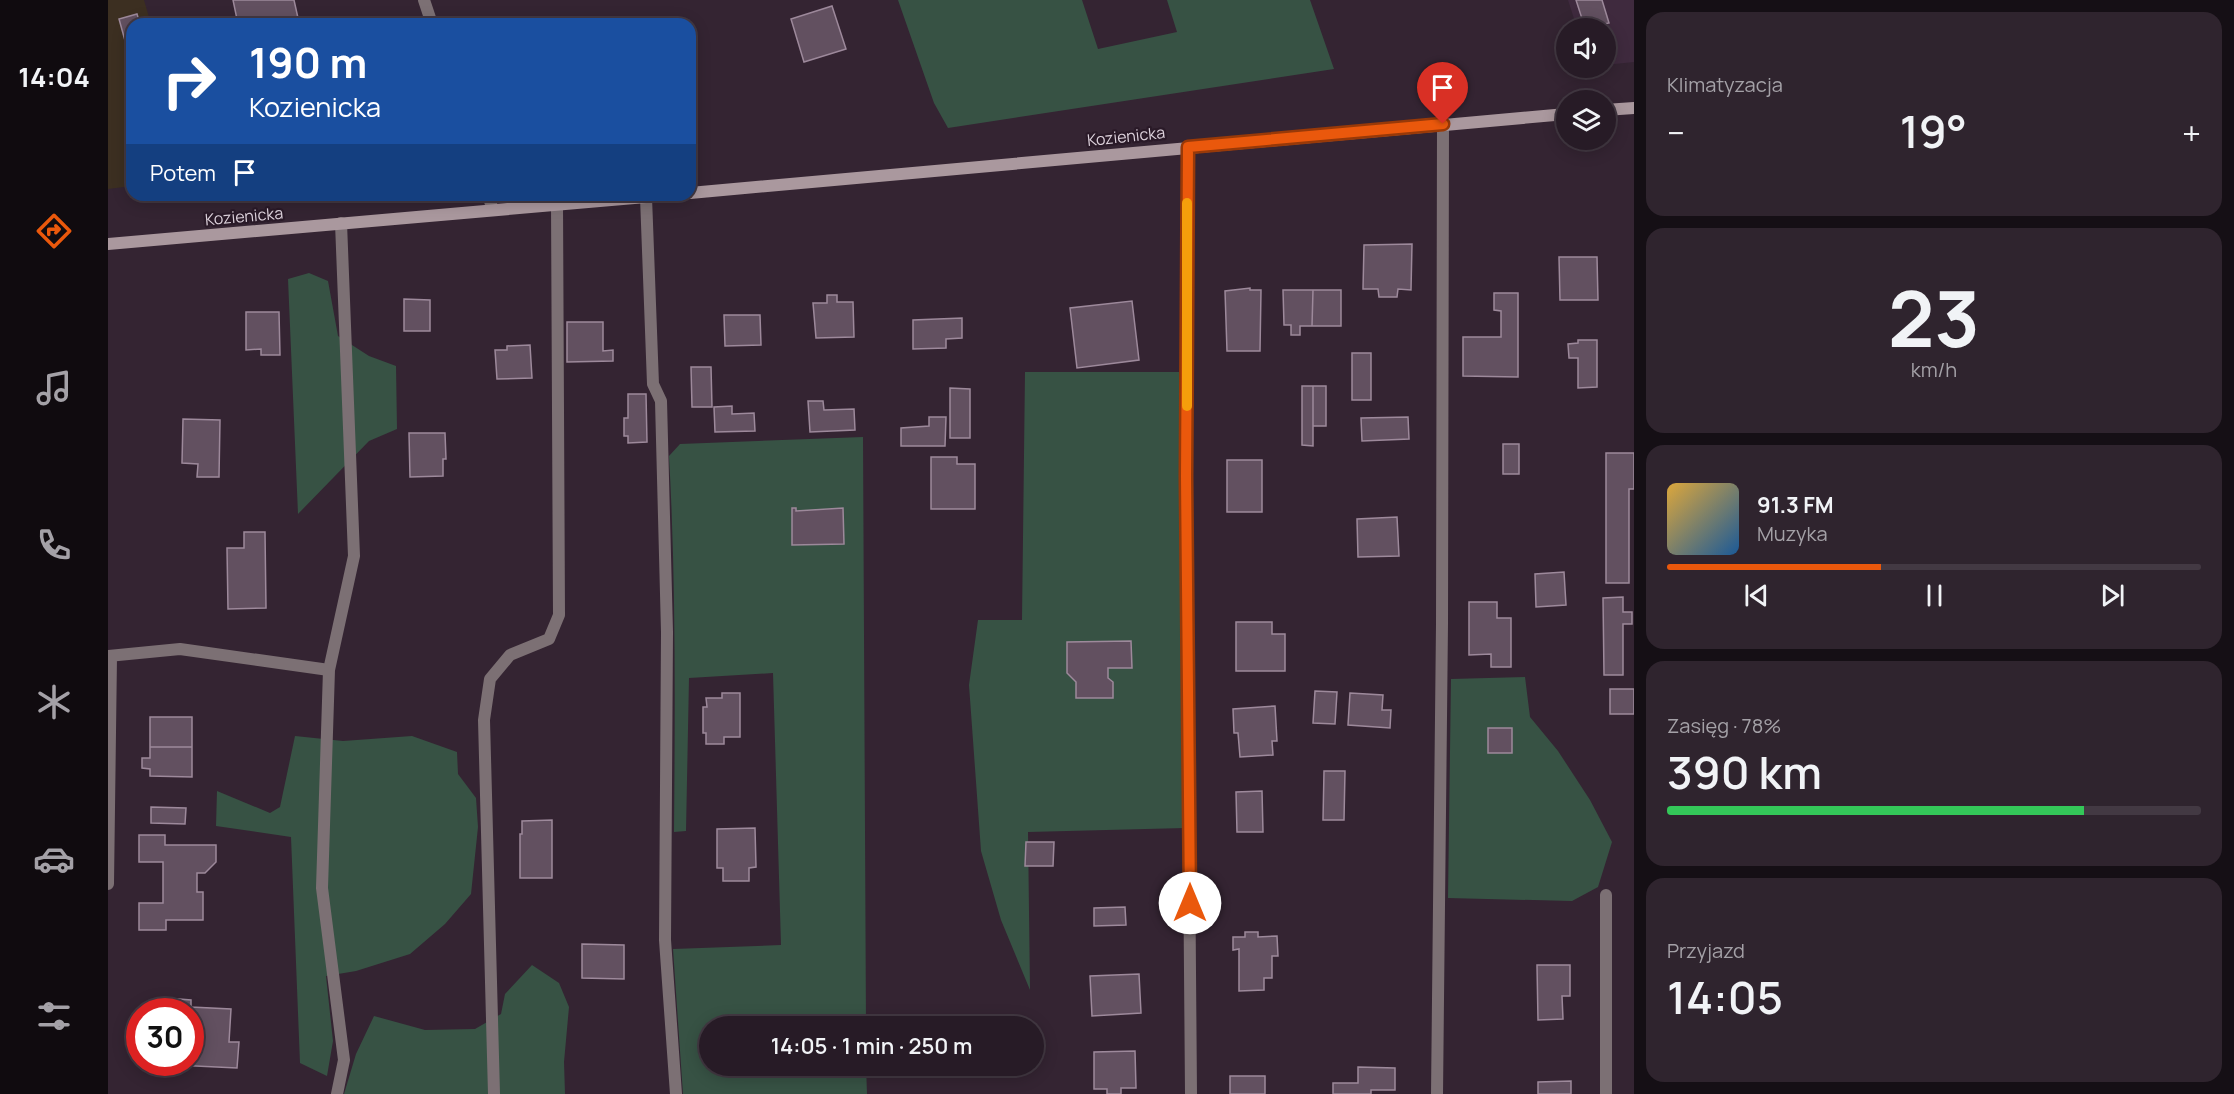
<!DOCTYPE html>
<html lang="pl">
<meta charset="utf-8">
<style>
body{margin:0;font-family:Manrope,sans-serif;background:#2f242e;color:#f1f3f6;height:100vh;display:flex;flex-direction:column;font-size:22px;white-space:nowrap}
*{box-sizing:border-box;margin:0}
p{font-size:20px;color:#a4a1a7}
.icon{flex:none;width:33px;height:33px;fill:none;stroke:currentColor;stroke-width:2;stroke-linecap:round;stroke-linejoin:round}
.map{position:relative;flex:1;overflow:hidden}
.drawer{display:flex;flex-direction:column;gap:12px;padding:12px;background:#150f15;width:600px}
.drawer>*{flex:none}
.guide{position:absolute;left:18px;top:18px;width:570px;height:183px;border-radius:18px;box-shadow:0 3px 15px #0003,0 0 0 2px #433943;background:#1a4fa0;color:#fff;overflow:hidden}
.buttons{position:absolute;left:1448px;top:18px;display:grid;gap:12px}
.buttons a{display:grid;place-items:center;width:60px;height:60px;border-radius:50%;background:#271b26;box-shadow:0 3px 15px #0003,0 0 0 2px #433943;font-size:30px}
.speed{position:absolute;left:18px;top:998px;display:flex;gap:12px;font-size:30px;font-weight:700;text-align:center}
.speed>*{display:grid;place-content:center;width:78px;height:78px;border-radius:50%;background:#271b26;box-shadow:0 3px 15px #0003,0 0 0 2px #433943;line-height:1}
.speed .limit{border:9px solid #d22;background:#fff;color:#111}
.pin{position:absolute;display:grid;place-items:center;width:51px;height:51px;color:#fff;margin:-62px -26px;border-radius:50% 50% 50% 0;rotate:-45deg;box-shadow:0 0 6px #0007}
.pin .icon{rotate:45deg}
.me{position:absolute;width:66px;margin:-33px;rotate:0deg;stroke-linejoin:round;filter:drop-shadow(0 0 4px #0008)}
.turn{display:flex;align-items:center;gap:21px;height:126px;padding:0 24px;font-size:27px}
.turn .icon{width:78px;height:78px;stroke-width:2.5}
.turn b{display:block;font-size:42px;line-height:51px}
.then{display:flex;align-items:center;height:57px;padding:0 24px;background:#0003;gap:12px;font-size:22px}
.big{font-size:45px;font-weight:600;line-height:1.1}
.drawer .widget{flex:1;display:flex;flex-direction:column;justify-content:center;gap:9px;min-width:0;padding:0 21px;border-radius:18px;background:#2f242e}
.drawer .dial{align-items:center;gap:0}
.dial b{font-size:78px;line-height:1}
.song{display:flex;align-items:center;gap:18px}
.cover{width:72px;height:72px;border-radius:9px;background:linear-gradient(135deg,hsl(40 70% 55%),hsl(210 70% 35%))}
.played{height:6px;border-radius:3px;background:linear-gradient(90deg,#ea580c 40%,#433943 40%)}
.keys{display:flex;justify-content:space-around;direction:ltr}
.heat{display:flex;justify-content:space-between;align-items:center;font-size:33px;direction:ltr}
.charge{height:9px;border-radius:4px;background:linear-gradient(90deg,#34c759 78%,#433943 0)}
.trip{position:absolute;left:591px;top:1016px;width:345px;height:60px;border-radius:30px;background:#271b26;box-shadow:0 3px 15px #0003,0 0 0 2px #433943;font-weight:600;line-height:60px;text-align:center}
main{display:flex;flex:1;min-height:0}
.menu{display:flex;flex-direction:column;width:108px;justify-content:space-around;align-items:center;background:#100b0f;color:#a4a1a7}
.menu .icon{width:42px;height:42px}
.menu .on{color:#ea580c}
.menu b{font-size:27px;color:#f1f3f6}
.map>svg:first-child{display:block}
</style>
<main>
<nav class="menu">
<b>14:04</b>
<svg class="icon on" aria-label="directions" viewBox="0 0 24 24"><path d="M12 3l9 9-9 9-9-9zM9 14v-3h6M13 9l2 2-2 2"/></svg>
<svg class="icon" aria-label="music" viewBox="0 0 24 24"><path d="M9 18V5l10-2v13"/><circle cx="6" cy="18" r="3"/><circle cx="16" cy="16" r="3"/></svg>
<svg class="icon" aria-label="phone" viewBox="0 0 24 24"><path d="M5 4h4l2 5-3 2q2 4 5 5l2-3 5 2v4C11 20 4 13 5 4z"/></svg>
<svg class="icon" aria-label="climate" viewBox="0 0 24 24"><path d="M12 3v18M4 7l16 10M4 17L20 7"/></svg>
<svg class="icon" aria-label="car" viewBox="0 0 24 24"><path d="M5 17H2v-5l4-1 3-4h7l3 4 3 1v5h-3M9 17h6M6 11h13"/><circle cx="7" cy="17" r="2"/><circle cx="17" cy="17" r="2"/></svg>
<svg class="icon" aria-label="filters" viewBox="0 0 24 24"><path d="M4 7h16M4 17h16"/><circle cx="9" cy="7" r="2"/><circle cx="15" cy="17" r="2"/></svg>
</nav>
<div class="map">
<svg width="1526" height="1094" viewBox="0 0 1526 1094">
<rect width="100%" height="100%" fill="#342432"/>
<path fill="#3f2a3e" d="M1460 0H1526V62L1497 65V28H1469Z"/>
<path fill="#3c2f21" d="M0 0H36L43 24H24V186L0 189Z"/>
<path fill="#375244" d="M790 0H974L990 49 1069 32 1059 0H1202L1226 69 840 128 826 103Z
M201 273 220 281 230 336 261 356 288 366 289 429 261 441 190 514 180 279Z
M917 372H1071L1077 828 920 832 922 990 893 920 873 851 861 685 870 620H914Z
M755 437 758 1026H602V1065H758L759 1094H575L565 949 673 945 665 673 581 678 578 831 566 832C567 706 568 581 561 456L572 444Z
M1417 677 1422 717 1450 751 1482 800 1504 842 1490 887 1464 901 1340 898 1343 679Z
M187 736 235 741 304 736 349 752 350 774 368 798 370 827 363 894 337 924 302 954 248 971 218 976 225 1041 219 1076 192 1063 183 837 108 826 109 791 162 813 172 807Z
M424 965 451 983 461 1007 456 1062 457 1094H236L248 1054 266 1016 317 1030 367 1029 393 1014 397 994Z"/>
<path fill="#625060" stroke="#9d899b" stroke-width="1.5" d="M125 0H186L190 18 166 24H130Z
M1468 0H1494L1501 23 1477 28Z
M724 6 738 49 696 62 683 19Z
M29 14 32 24H24V55H21L11 19Z
M1304 244 1303 290 1290 289 1289 297H1271L1270 289H1255L1256 245Z
M1451 257H1489L1490 300H1452Z
M1142 288V290H1153L1152 351H1119L1117 291Z
M1175 290H1205L1204 326H1192V335H1183V325H1176Z
M1205 290H1233V326H1204Z
M1386 293H1410V377L1355 376V337H1393V311L1386 310Z
M719 295H729V302H745L746 337 708 338 705 303H719Z
M296 299 322 300V331H296Z
M1024 301 1031 360 969 368 962 308Z
M138 312H171L172 355H153V349L138 350Z
M616 315H652L653 345 617 346Z
M854 318V338L838 339V348L805 349V320Z
M459 322H495V351L505 350V361L459 362Z
M1470 340H1489V387L1470 388V358H1461L1460 344 1470 343Z
M422 345 424 378 389 379 387 350H399V346Z
M1244 353H1263V400H1244Z
M583 367H603L604 407H584Z
M1194 386H1205V446L1194 445Z
M1205 386H1218V426H1205Z
M842 388 862 389V438H842Z
M520 394H538L539 442 520 443V436H516V418H520Z
M700 401H715L716 410 746 409 747 430 702 432Z
M624 406V414L646 413 647 431 607 432 606 407Z
M821 417H838L837 446H793V428L821 426Z
M1300 417 1301 439 1254 441 1253 418Z
M75 419 112 420 111 477H89L90 464 74 463Z
M301 433H337L338 459H335V476L302 477Z
M1395 444H1411V474H1395Z
M1498 453H1526V489H1521V583H1498Z
M823 457H849V464H867V509H823Z
M1119 460H1154V512H1119Z
M684 508H688V511L735 508 736 544 684 545Z
M1289 517 1291 556 1250 557 1249 519Z
M136 532H157L158 608 120 609 119 548H136Z
M1456 572 1458 605 1428 607 1427 574Z
M1515 597V612H1524V624H1515V675H1496L1495 598Z
M1361 602H1389V618H1403V667H1383V654L1361 655Z
M1128 622H1164V634H1177V671H1128Z
M1023 641 1024 668H1000V678L1005 682V698H968V682L959 673V642Z
M1502 689H1526V714H1502Z
M1207 691 1229 692 1227 724 1205 723Z
M614 693H632V737H616V744H598V733H595V707H599L598 698H614Z
M1242 693 1275 695 1274 710H1283L1282 728 1240 725Z
M1167 706 1169 741H1164L1165 755 1132 757 1130 733H1126L1125 709Z
M42 717H84V747H42Z
M1380 728H1404V753H1380Z
M42 747H84V777L42 776V769L34 768V758H42Z
M1216 771H1237L1236 820H1215Z
M1154 791 1155 832H1129L1128 792Z
M43 807 78 808 77 824 43 823Z
M444 820V878H412V834H414V821Z
M647 828 648 867 641 868V881H615V868H609V829Z
M31 835H57V845H108V862L97 873H89V892H95V920H58V930H31V903H55V862H31Z
M918 842H946L945 866H917Z
M1017 907 1018 925 986 926V908Z
M1137 932H1150V937L1169 936 1170 956H1164V978H1156V990L1131 991V949L1125 950V937H1137Z
M474 944 516 945V979L474 978Z
M1429 965H1462V996H1454L1455 1019 1430 1020Z
M1031 974 1033 1013 984 1016 982 976Z
M58 998 83 1000V1007L123 1009 121 1042H131L129 1068 67 1065V1062H82V1011H57Z
M1027 1051 1028 1088H1013V1094H999V1089H986V1052Z
M1250 1067 1287 1068V1090H1263V1094H1225V1083H1250Z
M1122 1076H1157V1094H1122Z
M1463 1081V1094H1430V1082Z"/>
<g fill="none" stroke-linecap="round" stroke-linejoin="round">
<path stroke="#7c7074" stroke-width="12" d="M316 0 324 24
M1080 147 1078 477 1083 1094
M380 195 385 210
M538 197 545 384 553 401 559 632 557 940 568 1094
M0 656 72 649 221 670
M0 884 3 657
M1498 895V1094
M229 1094 236 1060 214 888 221 670 246 556 233 223
M386 1094 376 720 382 679 402 655 441 639 451 615 449 204
M1329 1094 1334 624 1335 124"/>
<path stroke="#aa989e" stroke-width="12" d="M1497 110 1526 108
M582 193 1458 114
M0 244 561 195"/>
</g>
<g fill="none" stroke-linecap="round" stroke-linejoin="round">
<g stroke="#983908" stroke-width="15">
<path id="route" d="M1082 903 1078 477 1080 147 1335 124"/>
</g>
<use href="#route" stroke="#ea580c" stroke-width="10"/>
<path stroke="#f59e0b" stroke-width="10" d="M1079 406V203"/>
</g>
<g text-anchor="middle" dominant-baseline="central" stroke-width="4.5" stroke-linejoin="round" paint-order="stroke">
<g font-size="16" fill="#ddd2dc" stroke="#2a1a28">
<text transform="translate(1018 136) rotate(-6)">Kozienicka</text>
<text transform="translate(136 216) rotate(-5)">Kozienicka</text>
</g>
</g>
</svg>
<div class="buttons">
<a><svg class="icon" aria-label="sound" viewBox="0 0 24 24"><path d="M4 9h4l5-4v14l-5-4H4zM17 9q2 3 0 6"/></svg></a>
<a><svg class="icon" aria-label="layers" viewBox="0 0 24 24"><path d="M12 4l9 5-9 5-9-5zM3 14l9 5 9-5"/></svg></a>
</div>
<div class="speed"><div class="limit">30</div></div>
<div class="pin" style="left:1335px;top:124px;background:#d93025"><svg class="icon" aria-label="arrive" viewBox="0 0 24 24"><path d="M6 21V4h12l-3 4 3 4H6"/></svg></div>
<svg class="me" style="left:1082px;top:903px" viewBox="-20 -20 40 40"><circle r="19" fill="#fff"/><path d="M0-13L10 11 0 6-10 11z" fill="#ea580c"/></svg>
<div class="trip">14:05 · 1 min · 250 m</div>
<div class="guide">
<div class="turn"><svg class="icon" aria-label="right" viewBox="0 0 24 24"><path d="M7 20v-9h11M14 6l5 5-5 5"/></svg><div><b>190 m</b>Kozienicka</div></div>
<div class="then">Potem<svg class="icon" aria-label="arrive" viewBox="0 0 24 24"><path d="M6 21V4h12l-3 4 3 4H6"/></svg></div>
</div>
</div>
<section class="drawer">
<div class="widget"><p>Klimatyzacja</p>
<div class="heat"><a>−</a><b class="big">19°</b><a>+</a></div>
</div>
<div class="widget dial"><b>23</b><p>km/h</p></div>
<div class="widget">
<div class="song"><i class="cover"></i><div><b>91.3 FM</b><p>Muzyka</p></div></div>
<div class="played"></div>
<div class="keys"><svg class="icon" aria-label="previous" viewBox="0 0 24 24"><path d="M18 5L8 12l10 7zM5 5v14"/></svg><svg class="icon" aria-label="pause" viewBox="0 0 24 24"><path d="M8 5v14M16 5v14"/></svg><svg class="icon" aria-label="next" viewBox="0 0 24 24"><path d="M6 5l10 7-10 7zM19 5v14"/></svg></div>
</div>
<div class="widget"><p>Zasięg · 78%</p><b class="big">390 km</b><div class="charge"></div></div>
<div class="widget"><p>Przyjazd</p><b class="big">14:05</b></div>
</section>
</main>
